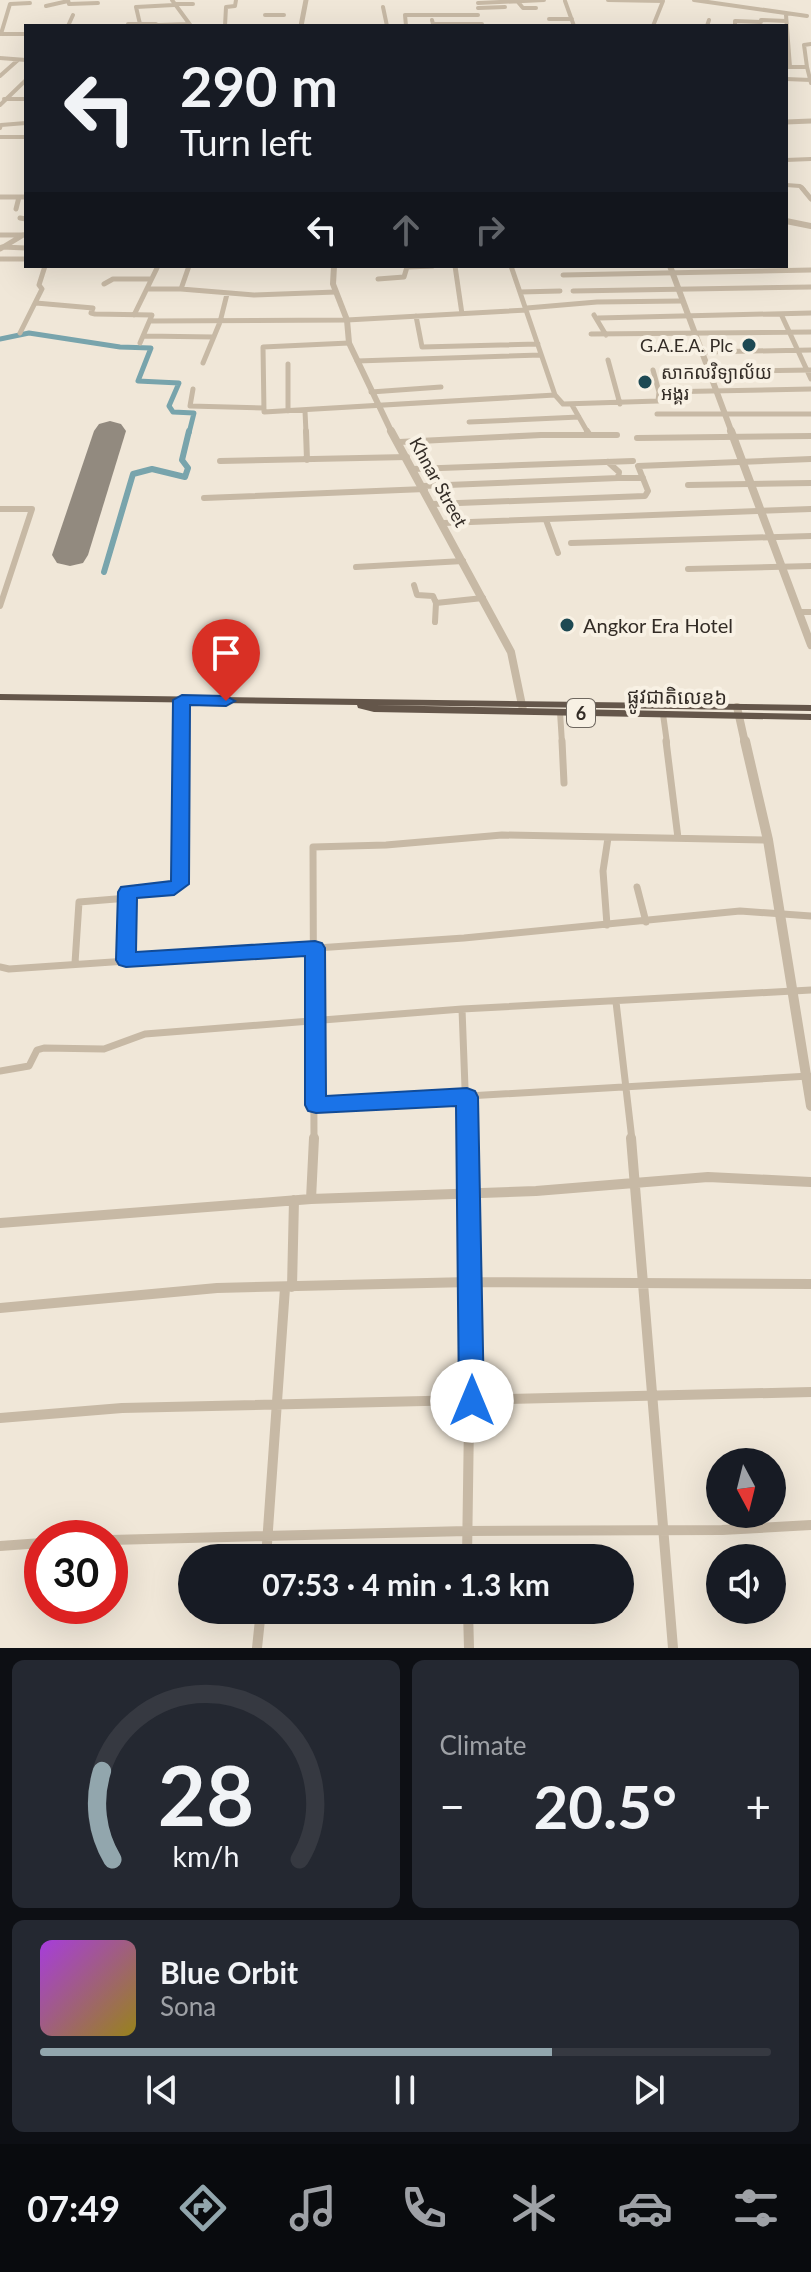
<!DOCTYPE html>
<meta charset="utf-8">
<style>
body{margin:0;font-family:Lato,"Noto Sans Khmer",sans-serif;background:#242831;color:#f1f3f6;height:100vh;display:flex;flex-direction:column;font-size:30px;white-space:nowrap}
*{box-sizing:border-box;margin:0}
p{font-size:26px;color:#9ea1a6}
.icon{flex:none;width:44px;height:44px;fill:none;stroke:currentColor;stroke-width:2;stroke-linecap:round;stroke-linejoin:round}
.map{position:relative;height:1648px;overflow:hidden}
.sheet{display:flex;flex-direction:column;gap:12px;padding:12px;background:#0d0f14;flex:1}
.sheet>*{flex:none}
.top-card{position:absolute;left:24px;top:24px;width:764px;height:244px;border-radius:0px;box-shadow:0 8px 32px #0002;background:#171b24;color:#f1f3f6;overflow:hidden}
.needle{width:52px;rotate:173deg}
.fabs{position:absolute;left:706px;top:1448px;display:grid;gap:16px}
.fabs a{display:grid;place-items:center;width:80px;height:80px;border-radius:50%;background:#171b24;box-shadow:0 8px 32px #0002;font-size:40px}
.speed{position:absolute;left:24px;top:1520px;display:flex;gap:16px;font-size:40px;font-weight:700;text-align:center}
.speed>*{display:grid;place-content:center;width:104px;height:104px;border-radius:50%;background:#171b24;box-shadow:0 8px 32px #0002;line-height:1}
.speed .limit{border:12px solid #d22;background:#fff;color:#111}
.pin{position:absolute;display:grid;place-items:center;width:68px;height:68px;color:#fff;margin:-82px -34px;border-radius:50% 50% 50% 0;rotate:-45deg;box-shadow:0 0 8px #0007}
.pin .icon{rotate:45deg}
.me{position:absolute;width:88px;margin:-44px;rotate:0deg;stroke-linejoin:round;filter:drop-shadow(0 0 6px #0008)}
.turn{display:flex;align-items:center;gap:28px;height:168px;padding:0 24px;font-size:36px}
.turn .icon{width:104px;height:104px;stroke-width:2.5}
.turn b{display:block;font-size:56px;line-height:68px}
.lanes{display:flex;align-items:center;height:76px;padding:0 24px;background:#0003;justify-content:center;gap:40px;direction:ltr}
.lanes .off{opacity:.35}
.big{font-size:60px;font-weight:700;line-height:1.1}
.sheet .card{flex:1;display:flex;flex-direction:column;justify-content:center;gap:12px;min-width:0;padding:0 28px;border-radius:12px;background:#242831}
.sheet .dial{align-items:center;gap:0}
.dial svg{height:208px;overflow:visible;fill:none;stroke:#363941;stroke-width:7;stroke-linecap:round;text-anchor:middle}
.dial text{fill:#f1f3f6;stroke:none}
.song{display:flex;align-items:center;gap:24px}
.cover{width:96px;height:96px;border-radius:12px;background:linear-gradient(135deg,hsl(280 70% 55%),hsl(50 70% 35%))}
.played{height:8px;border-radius:4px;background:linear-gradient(90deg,#92a6ad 70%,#363941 70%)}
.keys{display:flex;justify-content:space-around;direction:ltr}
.heat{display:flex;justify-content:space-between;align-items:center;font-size:44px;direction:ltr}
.sheet .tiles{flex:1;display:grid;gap:12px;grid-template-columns:1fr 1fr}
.card:last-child{grid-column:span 2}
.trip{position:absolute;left:178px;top:1544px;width:456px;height:80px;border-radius:40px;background:#171b24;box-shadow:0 8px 32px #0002;font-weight:700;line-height:80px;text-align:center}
.tabs{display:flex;height:128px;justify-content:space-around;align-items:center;background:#090b0e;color:#9ea1a6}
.tabs .icon{width:56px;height:56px}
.tabs .selected{color:#92a6ad}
.tabs b{font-size:36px;color:#f1f3f6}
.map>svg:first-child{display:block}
</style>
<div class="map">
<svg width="811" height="1648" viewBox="0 0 811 1648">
<rect width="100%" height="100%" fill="#f0e7d8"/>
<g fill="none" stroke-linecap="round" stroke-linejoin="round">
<path stroke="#78a4ac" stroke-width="5" d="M0 339 29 333 120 347 151 348 138 381 179 383 169 406 173 412 194 413 189 433"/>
<path stroke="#78a4ac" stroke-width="6" d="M104 572 133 474 152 469 185 477 188 468 182 460 189 431"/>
<path fill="#928a7f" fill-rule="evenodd" d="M110 421 121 424 126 431 88 555 83 563 70 566 57 563 52 555 94 431 99 424Z"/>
<path stroke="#c7b9a5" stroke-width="4" d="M68 0 69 4 98 3
M172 0 191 26
M608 0 663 1 653 26
M694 0 807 16
M565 1 574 26
M518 2 523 8H536
M478 3 544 0
M174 4H193
M46 6 68 1
M383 7 387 26
M478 8 505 7
M265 15H284
M786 15 790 67
M549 19H572
M432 20 433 24H482
M761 20 786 21
M128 24H156
M140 24 136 7 174 5
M157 25 189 24
M68 26 73 15
M225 26 226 7 235 6 236 0
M406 26 405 15H478
M707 26 709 20
M735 26V21L761 22
M0 34H26
M1 34 10 4 30 3
M0 58 26 60
M788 67H807L811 83
M807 67 804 45 811 44
M0 76 18 60
M786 79 811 80
M4 99H26
M0 105 26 80
M0 128 1 125 26 123
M0 137H26
M786 160 811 159
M786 185 800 186 804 190"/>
<path stroke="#c7b9a5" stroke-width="5" d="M802 188 811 199
M0 197H26
M16 209 19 197
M20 218 26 219
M0 235H22
M2 247 26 248
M0 249 23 235
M0 259H26
M189 266 181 289 254 295 336 292
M455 266 462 314
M511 266 555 395 563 404 658 401 659 392 653 370
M563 275 811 270
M378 279 404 277 407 267 433 266
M104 284 113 279H151
M147 289H181
M573 291 811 287
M520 292 560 291
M36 303 93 308 91 313 95 314 152 315 140 343
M527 308 597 302 682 301
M781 314 811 379
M134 315 158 266
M594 315 606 335
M416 316 422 347 538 344
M598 318 811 313
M150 321 347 320 527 310
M20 333 42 289 39 285 45 266
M591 334 811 332
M144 336 214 337
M349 343 263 347 264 412 555 395
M703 352 811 350
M608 360 620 404
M357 361 541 355
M203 363 220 322 227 294
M288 364V411
M669 372 811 370
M193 389 190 406 264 408
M371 392 441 387
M659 392 811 389
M572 405 588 433
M305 411 306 433
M657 414H811
M469 422 579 417"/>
<path stroke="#c7b9a5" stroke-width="6" d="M306 431 307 460
M587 431 589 434
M637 438 811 436
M399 442 541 435H617
M220 461 407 457
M413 469 633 461
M619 478H643
M688 485 811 483
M423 486 618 478 619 472 608 462
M204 498 425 489
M433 504 645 496 648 491 638 466 811 459
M0 509H32L0 606
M546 520 558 553
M444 523 811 509
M571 543 811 536
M356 567 463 561
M688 569 811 566
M414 585 417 595 433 596 436 603 483 598
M798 612H811
M435 622 436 603
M560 712 562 743
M663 714 667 743
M182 743V700"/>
<path stroke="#c7b9a5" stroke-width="7" d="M562 741 564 783
M666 741 678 838
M637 887 646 922
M607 925 603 871 608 838
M126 960 128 898
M75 963 79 902 128 898V892L174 888 180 884 182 741
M0 967 9 969 464 938 740 911 811 916
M616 1002 632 1140
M462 1009 467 1140
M0 1071 29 1066 37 1050 44 1048 104 1049 145 1034 462 1009 811 990
M316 1105 809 1076
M314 1140 313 847 386 845 502 835 768 840"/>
<path stroke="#c7b9a5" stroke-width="10" d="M467 1138 470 1352 467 1558
M631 1138 673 1648
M311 1199 314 1138
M0 1223 311 1199 536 1191 708 1177 811 1182
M292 1287 294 1200
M0 1308 217 1288 470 1282 811 1284
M0 1418 122 1408 811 1392
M110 1540 467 1531 722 1530 811 1525
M0 1546 42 1543
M266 1558 285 1288
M468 1610 469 1648
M257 1648 261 1610"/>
<path stroke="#c7b9a5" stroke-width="5" d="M301 26 306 0
M786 122 811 121"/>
<path stroke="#c7b9a5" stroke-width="6" d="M786 221 811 226
M334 266 333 284 347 320 349 343 392 433
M670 266 732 433"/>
<path stroke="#c7b9a5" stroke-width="8" d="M391 431 511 652 523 710
M731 431 811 645
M737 707 745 743"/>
<path stroke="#c7b9a5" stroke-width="10" d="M745 741 768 840 811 1106"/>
<path fill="#64564a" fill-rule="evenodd" d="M0 694 811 705V711L374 705 811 714V720L374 712 358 708 357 705 0 700Z"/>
</g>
<path fill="#1a73e8" stroke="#114b97" stroke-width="2" d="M182 695 226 696 235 701 226 706 190 705 189 884 174 895 137 898 136 952 315 941 322 943 325 948 326 1096 467 1088 475 1091 478 1097 484 1401 481 1409 472 1412 463 1409 459 1401 456 1106 316 1113 308 1111 305 1105V956L126 967 119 965 116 960 118 892 121 887 171 881 173 700Z"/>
<g fill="#1d4953" stroke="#f8f1e4" stroke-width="3">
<circle cx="749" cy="345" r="8"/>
<circle cx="645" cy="382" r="8"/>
<circle cx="567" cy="625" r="8"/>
</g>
<g text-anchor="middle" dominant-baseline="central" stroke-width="8" stroke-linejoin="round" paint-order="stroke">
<g font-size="18" fill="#332c26" stroke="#f8f1e4" text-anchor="end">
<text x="733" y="345">G.A.E.A. Plc</text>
<text x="661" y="372" text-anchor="start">សាកលវិទ្យាល័យ<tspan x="661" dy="21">អង្គរ</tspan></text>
</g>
<g font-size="18" fill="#332c26" stroke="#f8f1e4">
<text transform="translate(439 482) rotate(61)">Khnar Street</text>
</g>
<rect fill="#f8f1e4" stroke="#6e675f" stroke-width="2" x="567" y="699" width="28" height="28" rx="6"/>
<g font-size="18" font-weight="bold" fill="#332c26">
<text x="581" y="713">6</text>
</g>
<g font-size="20" fill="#332c26" stroke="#f8f1e4" text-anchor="start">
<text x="583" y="625">Angkor Era Hotel</text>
</g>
<g font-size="20" fill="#332c26" stroke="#f8f1e4">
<text transform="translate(677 696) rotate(1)">ផ្លូវជាតិលេខ៦</text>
</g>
</g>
</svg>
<div class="fabs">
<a><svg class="needle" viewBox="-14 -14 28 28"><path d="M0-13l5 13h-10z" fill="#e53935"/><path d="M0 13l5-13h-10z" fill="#9ea1a6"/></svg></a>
<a><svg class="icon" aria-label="sound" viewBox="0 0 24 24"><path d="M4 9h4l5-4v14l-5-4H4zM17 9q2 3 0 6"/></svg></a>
</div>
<div class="speed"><div class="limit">30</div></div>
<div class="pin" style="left:226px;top:701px;background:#d93025"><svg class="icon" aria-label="arrive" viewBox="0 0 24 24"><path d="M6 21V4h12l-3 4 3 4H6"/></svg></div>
<svg class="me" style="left:472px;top:1401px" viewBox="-20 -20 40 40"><circle r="19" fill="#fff"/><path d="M0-13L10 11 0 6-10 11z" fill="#1a73e8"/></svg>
<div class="trip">07:53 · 4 min · 1.3 km</div>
<div class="top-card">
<div class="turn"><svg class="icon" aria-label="left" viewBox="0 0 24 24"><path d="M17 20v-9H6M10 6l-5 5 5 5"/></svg><div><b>290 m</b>Turn left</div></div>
<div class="lanes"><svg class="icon" aria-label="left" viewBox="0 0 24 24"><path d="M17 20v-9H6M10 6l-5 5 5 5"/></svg><svg class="icon off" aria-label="ahead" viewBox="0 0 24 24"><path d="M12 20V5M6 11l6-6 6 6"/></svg><svg class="icon off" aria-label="right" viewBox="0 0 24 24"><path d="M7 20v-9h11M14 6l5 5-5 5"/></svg></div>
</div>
</div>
<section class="sheet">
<div class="tiles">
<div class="card dial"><svg viewBox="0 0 100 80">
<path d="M14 69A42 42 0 1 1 86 69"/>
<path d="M14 69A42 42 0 0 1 10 35" stroke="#92a6ad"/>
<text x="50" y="56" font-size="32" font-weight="700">28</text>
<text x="50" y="72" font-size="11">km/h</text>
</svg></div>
<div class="card"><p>Climate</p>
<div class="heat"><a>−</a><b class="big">20.5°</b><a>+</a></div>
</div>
<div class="card">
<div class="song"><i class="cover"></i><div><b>Blue Orbit</b><p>Sona</p></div></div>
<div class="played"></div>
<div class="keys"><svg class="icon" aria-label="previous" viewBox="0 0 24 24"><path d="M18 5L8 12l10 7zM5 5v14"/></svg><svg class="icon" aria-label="pause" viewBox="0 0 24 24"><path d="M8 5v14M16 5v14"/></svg><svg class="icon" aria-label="next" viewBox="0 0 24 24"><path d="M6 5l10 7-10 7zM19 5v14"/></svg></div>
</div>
</div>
</section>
<nav class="tabs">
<b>07:49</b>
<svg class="icon selected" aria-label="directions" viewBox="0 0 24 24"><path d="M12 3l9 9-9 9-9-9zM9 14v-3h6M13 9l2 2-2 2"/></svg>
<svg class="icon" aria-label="music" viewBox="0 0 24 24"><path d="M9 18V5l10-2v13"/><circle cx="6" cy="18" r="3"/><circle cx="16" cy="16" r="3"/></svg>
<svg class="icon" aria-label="phone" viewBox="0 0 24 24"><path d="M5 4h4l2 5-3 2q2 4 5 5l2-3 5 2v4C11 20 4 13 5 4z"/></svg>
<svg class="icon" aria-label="climate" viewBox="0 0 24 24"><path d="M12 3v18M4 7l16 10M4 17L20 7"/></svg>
<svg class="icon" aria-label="car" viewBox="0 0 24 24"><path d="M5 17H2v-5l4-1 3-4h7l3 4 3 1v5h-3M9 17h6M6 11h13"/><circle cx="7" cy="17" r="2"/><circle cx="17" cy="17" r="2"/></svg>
<svg class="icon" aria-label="filters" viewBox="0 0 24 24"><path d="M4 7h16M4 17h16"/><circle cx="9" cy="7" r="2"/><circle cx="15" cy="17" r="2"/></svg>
</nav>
